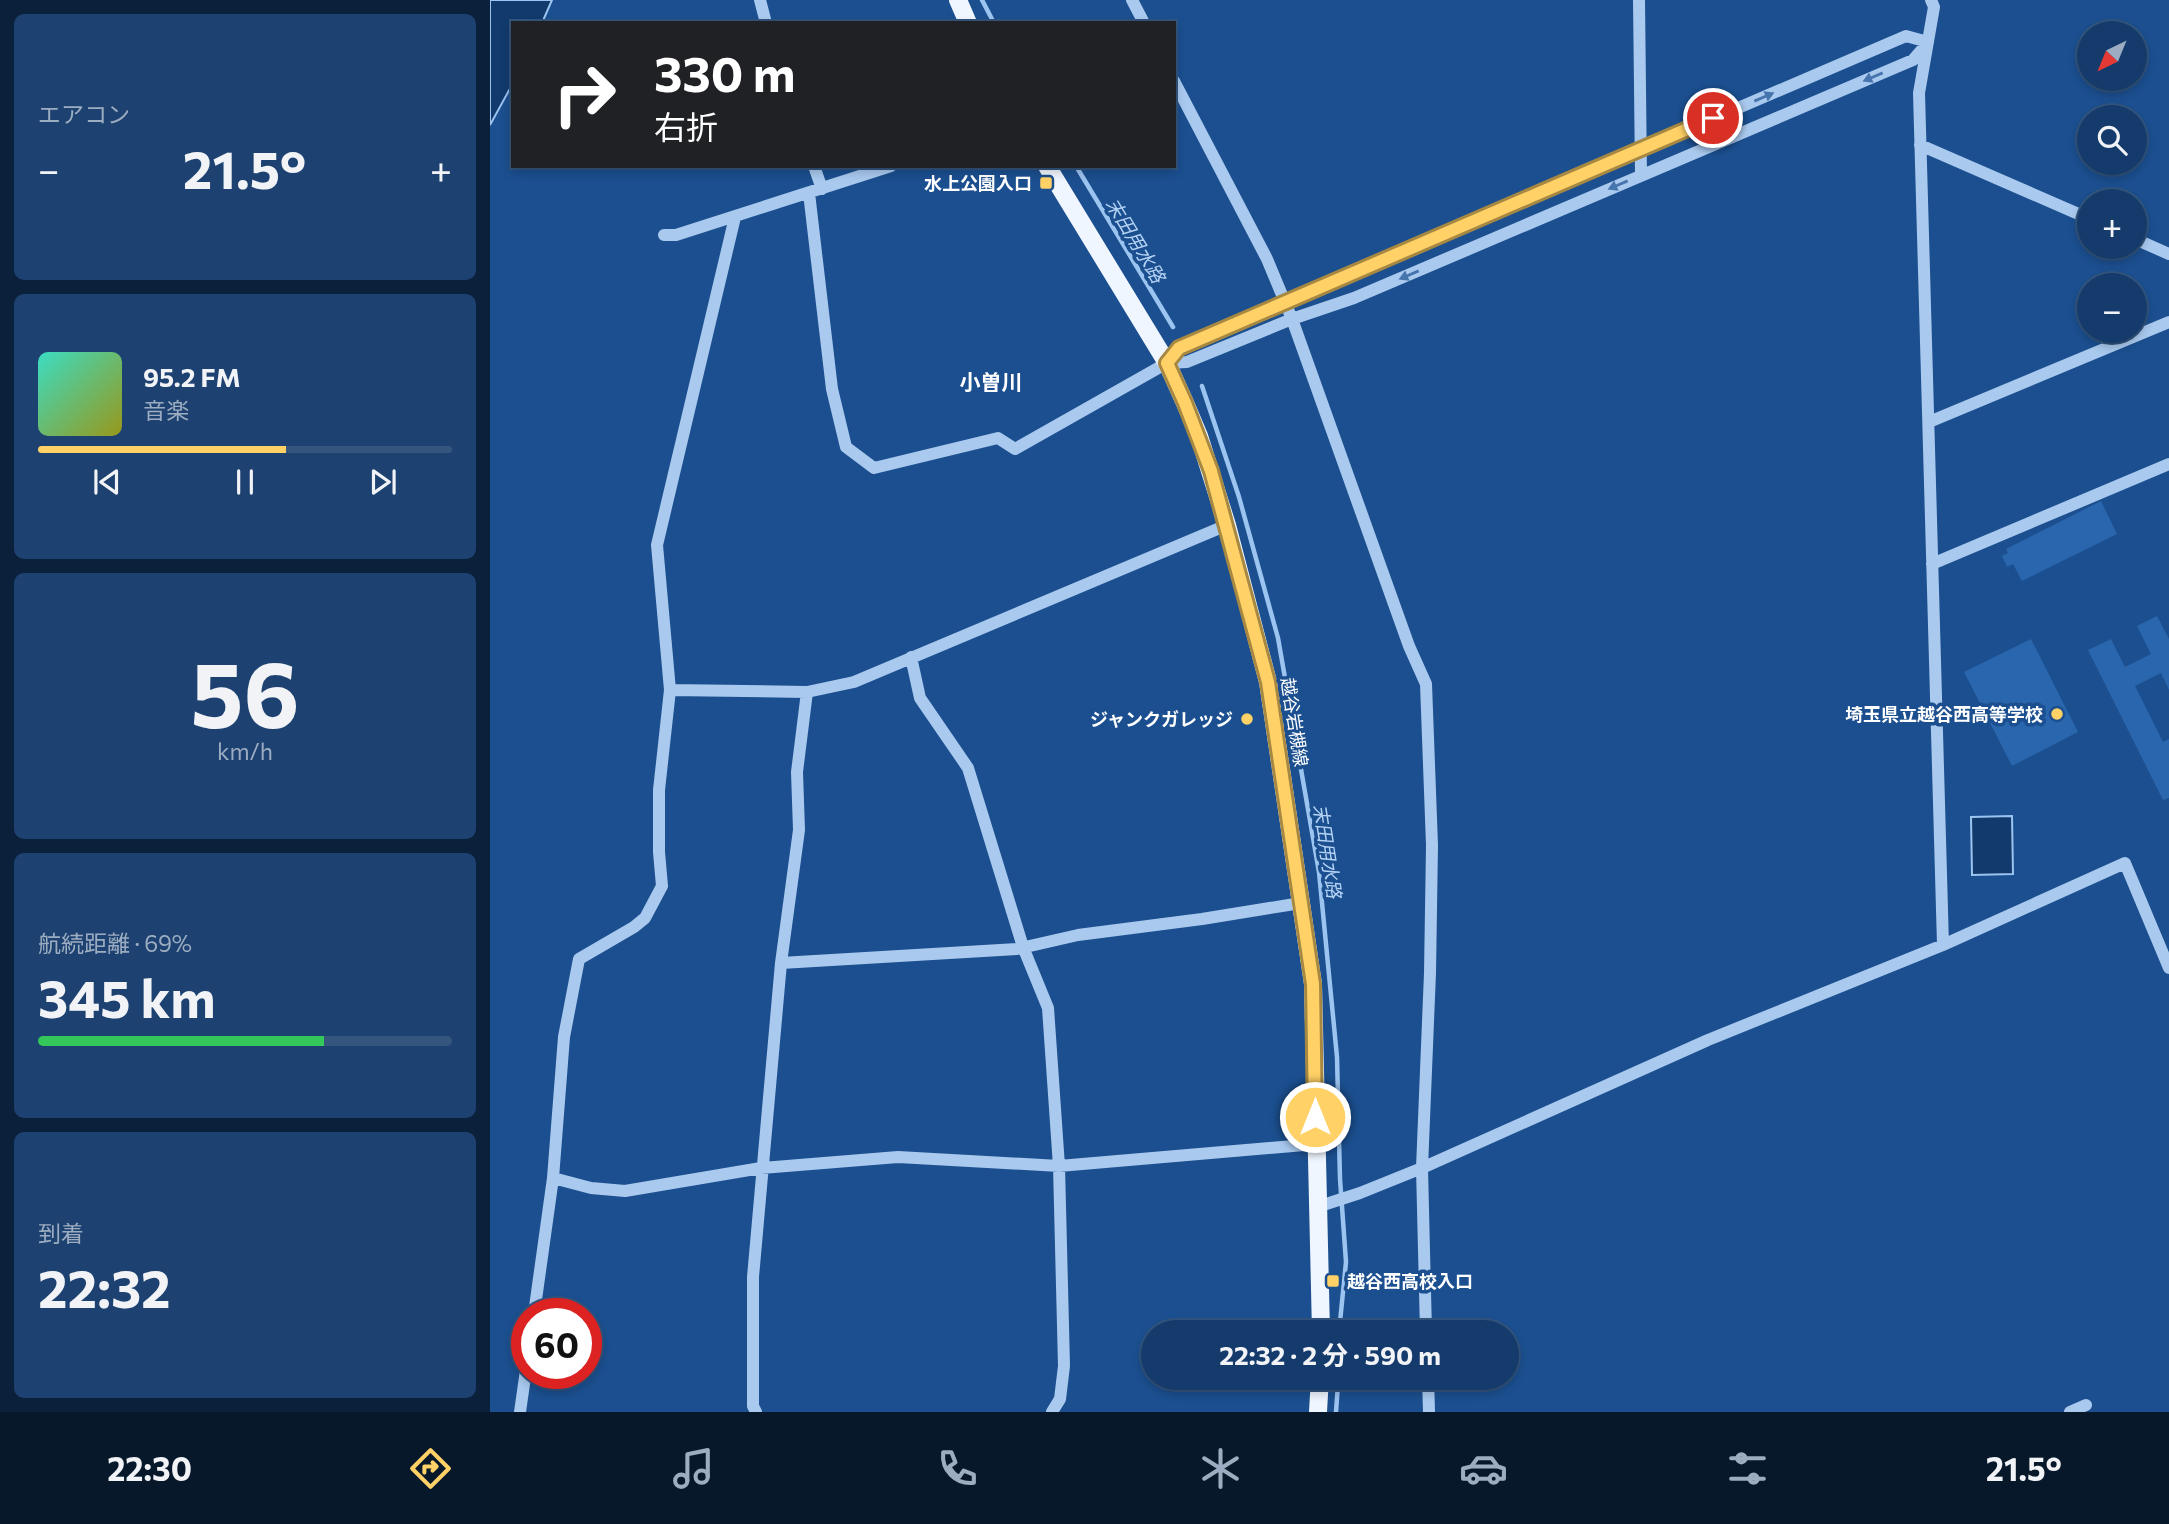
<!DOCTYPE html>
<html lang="ja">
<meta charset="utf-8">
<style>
body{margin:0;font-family:Commissioner,"Noto Sans JP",sans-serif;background:#1d4271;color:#f1f3f6;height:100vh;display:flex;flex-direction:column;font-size:26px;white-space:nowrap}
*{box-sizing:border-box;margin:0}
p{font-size:23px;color:#9dadc1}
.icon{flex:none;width:38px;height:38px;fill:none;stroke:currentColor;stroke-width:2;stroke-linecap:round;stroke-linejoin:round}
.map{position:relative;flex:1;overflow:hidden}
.side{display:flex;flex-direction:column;gap:14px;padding:14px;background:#0b203b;width:490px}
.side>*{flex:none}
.hud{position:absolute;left:21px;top:21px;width:665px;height:147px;border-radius:0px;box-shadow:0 4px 10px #0003,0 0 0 2px #33557e;background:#202124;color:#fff;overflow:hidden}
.needle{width:46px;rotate:223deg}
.buttons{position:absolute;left:1587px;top:21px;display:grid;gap:14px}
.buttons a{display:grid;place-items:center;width:70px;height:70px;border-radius:50%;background:#143b6b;box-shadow:0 4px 10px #0003,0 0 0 2px #33557e;font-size:35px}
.speed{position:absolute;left:21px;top:1298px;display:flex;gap:14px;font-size:35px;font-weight:700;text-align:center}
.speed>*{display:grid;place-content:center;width:91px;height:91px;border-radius:50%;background:#143b6b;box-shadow:0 4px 10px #0003,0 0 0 2px #33557e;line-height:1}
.speed .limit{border:10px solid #d22;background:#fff;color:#111}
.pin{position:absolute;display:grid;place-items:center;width:60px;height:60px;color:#fff;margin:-30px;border:4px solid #fff;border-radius:50%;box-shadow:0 2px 7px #0007}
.me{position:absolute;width:77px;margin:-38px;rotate:0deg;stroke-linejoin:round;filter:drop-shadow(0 0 5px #0008)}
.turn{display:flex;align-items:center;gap:24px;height:147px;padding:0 28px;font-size:32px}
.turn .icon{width:91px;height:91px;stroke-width:2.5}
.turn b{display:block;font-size:49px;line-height:60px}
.big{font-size:52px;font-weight:700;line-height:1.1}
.side .tile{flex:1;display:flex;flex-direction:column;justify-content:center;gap:10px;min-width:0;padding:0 24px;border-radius:10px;background:#1d4271}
.side .dial{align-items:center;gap:0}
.dial b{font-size:91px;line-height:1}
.song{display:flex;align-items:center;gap:21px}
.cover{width:84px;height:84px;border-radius:10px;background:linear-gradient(135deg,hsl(170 70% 55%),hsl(60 70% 35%))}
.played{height:7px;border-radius:4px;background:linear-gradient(90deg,#ffd166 60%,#33557e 60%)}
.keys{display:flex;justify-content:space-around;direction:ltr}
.heat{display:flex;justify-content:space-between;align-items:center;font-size:38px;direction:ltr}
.charge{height:10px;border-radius:5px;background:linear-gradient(90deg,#34c759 69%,#33557e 0)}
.trip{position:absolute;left:651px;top:1320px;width:378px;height:70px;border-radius:35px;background:#143b6b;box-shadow:0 4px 10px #0003,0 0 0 2px #33557e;font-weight:700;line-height:70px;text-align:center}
.dock{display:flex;height:112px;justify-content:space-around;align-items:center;background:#08182b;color:#9dadc1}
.dock .icon{width:49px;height:49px}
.dock .selected{color:#ffd166}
.dock b{font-size:32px;color:#f1f3f6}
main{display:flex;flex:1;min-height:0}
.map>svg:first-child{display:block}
</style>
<main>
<section class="side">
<div class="tile"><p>エアコン</p>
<div class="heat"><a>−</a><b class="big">21.5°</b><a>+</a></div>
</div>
<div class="tile">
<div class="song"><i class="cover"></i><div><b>95.2 FM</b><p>音楽</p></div></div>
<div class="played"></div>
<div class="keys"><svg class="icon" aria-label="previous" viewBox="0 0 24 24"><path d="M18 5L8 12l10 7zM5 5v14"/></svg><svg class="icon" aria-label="pause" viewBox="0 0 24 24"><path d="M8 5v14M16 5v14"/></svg><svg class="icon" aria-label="next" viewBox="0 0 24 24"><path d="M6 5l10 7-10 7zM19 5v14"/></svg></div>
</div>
<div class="tile dial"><b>56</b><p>km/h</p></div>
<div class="tile"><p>航続距離 · 69%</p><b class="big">345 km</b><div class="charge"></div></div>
<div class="tile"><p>到着</p><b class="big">22:32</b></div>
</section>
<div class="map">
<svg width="1679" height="1412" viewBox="0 0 1679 1412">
<rect width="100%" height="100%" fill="#1b4f8f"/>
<path fill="#123a6d" stroke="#9cc4f0" stroke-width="2" d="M0 0H62L52 23H23V83L0 125Z
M1522 816 1523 874 1482 875 1481 817Z"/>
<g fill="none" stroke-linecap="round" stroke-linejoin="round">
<path stroke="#9cc4f0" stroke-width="4.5" d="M492 0 504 23
M586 166 683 327
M712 386 749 497 788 638 829 872 847 1057 850 1179 856 1262 849 1332
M846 1412 848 1384 846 1377"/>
</g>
<path fill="#2a66ad" d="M1611 501 1627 534 1532 581 1523 564 1517 567 1512 556 1518 553 1516 549Z
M1667 616 1679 639V690L1671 673 1645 686 1673 742 1679 739V798L1673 800 1598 650 1621 639 1635 667 1661 654 1647 626Z
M1541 639 1588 732 1522 766 1474 672Z"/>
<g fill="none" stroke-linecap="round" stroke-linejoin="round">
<path stroke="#a9c9ee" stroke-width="12" d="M270 0 276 23
M642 0 654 23
M1149 0 1151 175
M1441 0 1444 7 1429 93 1453 945
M684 81 777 259 802 319 919 646 936 684 942 845 940 973 932 1168 936 1332
M1430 145 1600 219
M324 166 332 189
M319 193 342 389 356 447 384 468 508 438 525 449 677 363 689 348 1416 36 1438 42
M174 235H186L401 166
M1645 239 1679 254
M677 363 697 362 802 319 864 298 1423 60 1436 45
M1439 422 1679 322
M1442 564 1679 464
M421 657 430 698 478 768 533 947 558 1008 569 1166 574 1366 570 1399 562 1412
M180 690 317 692 364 682 737 525
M291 963 527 949 588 935 712 919 811 903
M63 1178 101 1188 135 1191 271 1168 408 1157 569 1166 826 1144
M827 1207 870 1193 932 1168 1218 1040 1453 945 1635 863 1679 968
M44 1314 63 1178 74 1037 89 959 144 927 155 918 172 886 169 852V790L180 690 167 545 245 217
M938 1377 939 1412
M30 1412 37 1363
M266 1412 263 1406V1277L291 963 309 830 307 772 317 692
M1580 1412 1596 1405"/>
<path stroke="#f0f6ff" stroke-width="18" d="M468 0 478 23
M557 166 677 363 695 403 709 436 737 525 778 682 823 984 831 1332
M828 1412 830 1377"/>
</g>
<defs><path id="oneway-solid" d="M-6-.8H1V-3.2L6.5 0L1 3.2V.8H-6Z" transform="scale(1.75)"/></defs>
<g fill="#4674ac">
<use href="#oneway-solid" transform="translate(1383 77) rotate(157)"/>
<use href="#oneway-solid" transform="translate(1274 97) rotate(-23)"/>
<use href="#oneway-solid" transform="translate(1128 185) rotate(157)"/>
<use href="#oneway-solid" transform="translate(919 275) rotate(157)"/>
</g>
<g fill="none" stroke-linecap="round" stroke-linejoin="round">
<g stroke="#a68842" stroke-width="18">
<path id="route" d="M825 1117 823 984 778 682 721 471 695 403 677 363 689 348 710 339 1223 118"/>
</g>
<use href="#route" stroke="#ffd166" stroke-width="12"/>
</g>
<g fill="#ffd166" stroke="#1b4f8f" stroke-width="2.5">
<rect x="549" y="176" width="14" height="14" rx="3.5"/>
<circle cx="1567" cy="714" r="7"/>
<circle cx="757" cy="719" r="7"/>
<rect x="836" y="1274" width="14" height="14" rx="3.5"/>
</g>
<g text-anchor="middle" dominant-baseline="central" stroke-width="7" stroke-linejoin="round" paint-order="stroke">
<g font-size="18" font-weight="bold" fill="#fff" stroke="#1b4f8f" text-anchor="end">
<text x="542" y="183">水上公園入口</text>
<text x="1553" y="714">埼玉県立越谷西高等学校</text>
<text x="743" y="719">ジャンクガレッジ</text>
<text x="857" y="1281" text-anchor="start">越谷西高校入口</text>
</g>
<g font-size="18" fill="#fff" stroke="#1b4f8f">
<text transform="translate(805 722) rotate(81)">越谷岩槻線</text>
</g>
<g font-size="19" font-style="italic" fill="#b5d3f5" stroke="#1b4f8f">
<text transform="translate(646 240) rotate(59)">末田用水路</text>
<text transform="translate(838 851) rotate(81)">末田用水路</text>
</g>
<g font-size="21" font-weight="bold" fill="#fff" stroke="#1b4f8f">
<text x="501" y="381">小曽川</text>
</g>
</g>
</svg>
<div class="buttons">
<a><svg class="needle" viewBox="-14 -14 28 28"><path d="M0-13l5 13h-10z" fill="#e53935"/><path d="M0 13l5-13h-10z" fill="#9dadc1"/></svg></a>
<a><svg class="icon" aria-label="search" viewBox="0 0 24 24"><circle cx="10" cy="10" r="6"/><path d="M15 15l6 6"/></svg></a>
<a>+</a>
<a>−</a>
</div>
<div class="speed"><div class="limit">60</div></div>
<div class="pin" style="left:1223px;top:118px;background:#d93025"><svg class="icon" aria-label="arrive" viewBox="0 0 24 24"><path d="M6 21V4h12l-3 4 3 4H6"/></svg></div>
<svg class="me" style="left:825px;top:1117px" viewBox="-20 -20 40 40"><circle r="17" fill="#ffd166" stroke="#fff" stroke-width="3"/><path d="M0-11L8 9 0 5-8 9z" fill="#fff"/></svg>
<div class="trip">22:32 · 2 分 · 590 m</div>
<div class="hud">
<div class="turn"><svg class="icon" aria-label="right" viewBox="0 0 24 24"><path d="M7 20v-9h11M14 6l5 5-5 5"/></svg><div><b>330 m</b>右折</div></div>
</div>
</div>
</main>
<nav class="dock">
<b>22:30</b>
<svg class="icon selected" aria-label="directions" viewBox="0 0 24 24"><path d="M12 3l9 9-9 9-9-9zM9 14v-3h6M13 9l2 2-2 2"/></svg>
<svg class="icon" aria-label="music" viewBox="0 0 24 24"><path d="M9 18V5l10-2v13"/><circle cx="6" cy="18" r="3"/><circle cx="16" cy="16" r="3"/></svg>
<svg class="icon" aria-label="phone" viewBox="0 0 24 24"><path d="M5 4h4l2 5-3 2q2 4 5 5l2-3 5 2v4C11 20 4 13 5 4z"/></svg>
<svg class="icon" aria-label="climate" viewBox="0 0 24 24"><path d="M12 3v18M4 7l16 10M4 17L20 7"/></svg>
<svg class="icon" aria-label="car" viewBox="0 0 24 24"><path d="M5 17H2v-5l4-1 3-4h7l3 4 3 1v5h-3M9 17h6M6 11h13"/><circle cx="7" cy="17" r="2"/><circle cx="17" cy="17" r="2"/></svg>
<svg class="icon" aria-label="filters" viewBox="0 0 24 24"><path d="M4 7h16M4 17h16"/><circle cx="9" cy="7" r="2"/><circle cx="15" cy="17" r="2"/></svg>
<b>21.5°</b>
</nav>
